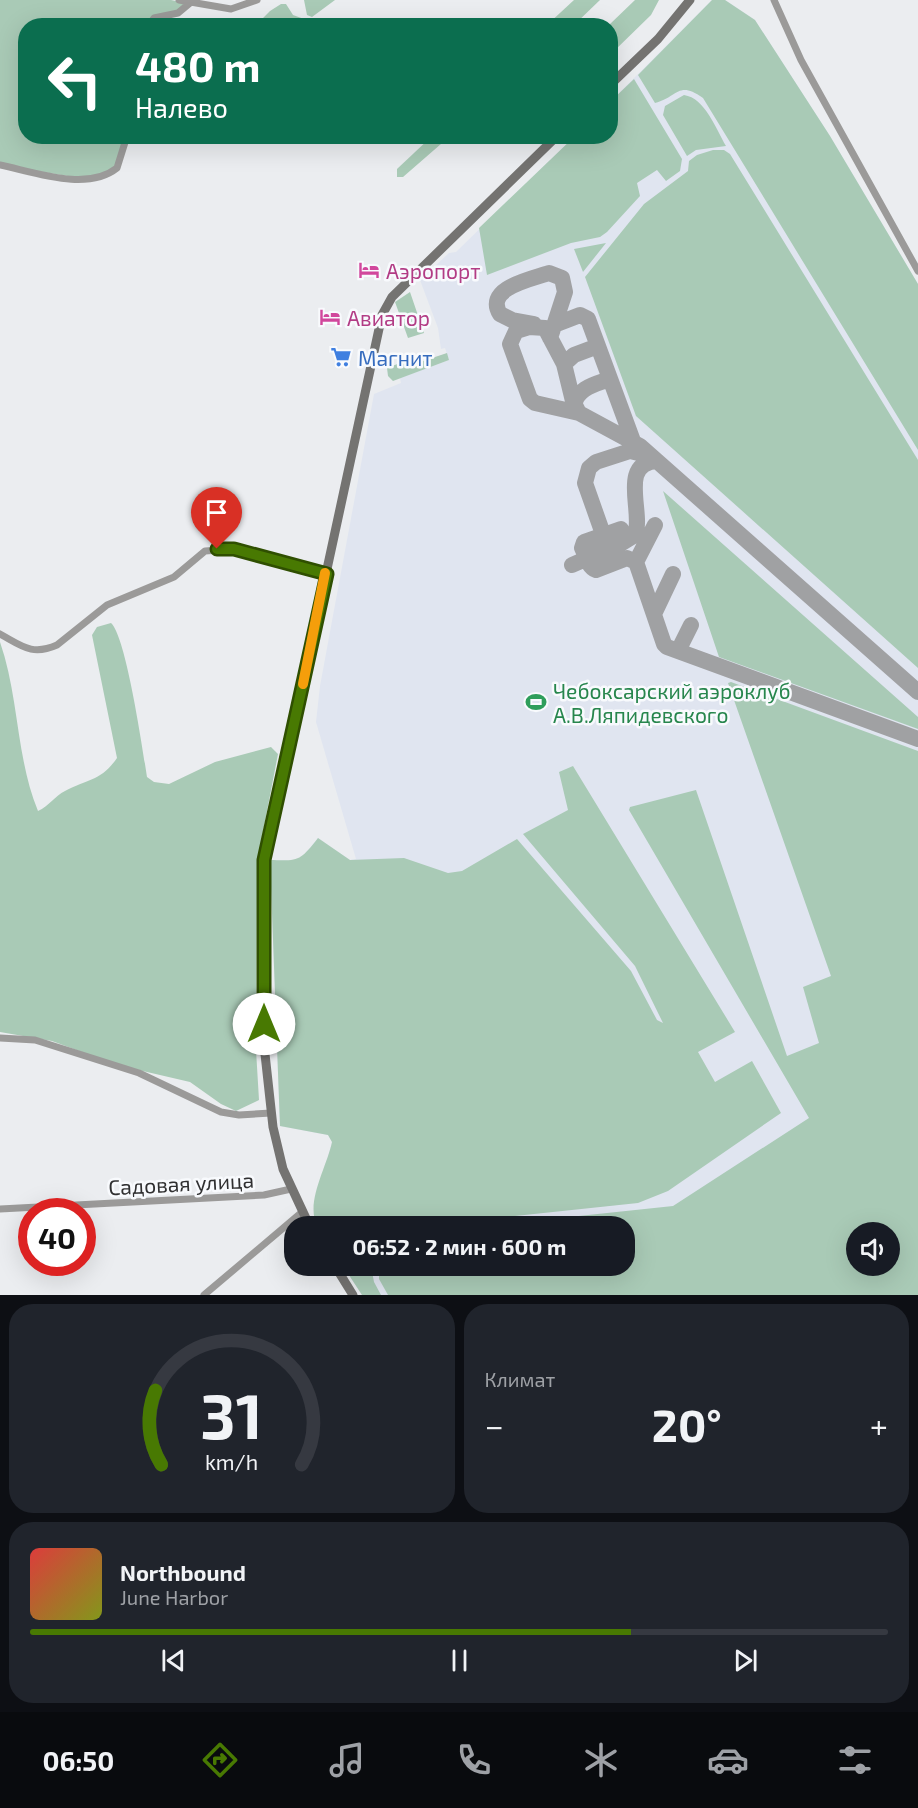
<!DOCTYPE html>
<html lang="ru">
<meta charset="utf-8">
<style>
body{margin:0;font-family:"Exo 2",sans-serif;background:#20242c;color:#f1f3f6;height:100vh;display:flex;flex-direction:column;font-size:22px;white-space:nowrap}
*{box-sizing:border-box;margin:0}
p{font-size:20px;color:#9ea1a6}
.icon{flex:none;width:33px;height:33px;fill:none;stroke:currentColor;stroke-width:2;stroke-linecap:round;stroke-linejoin:round}
.map{position:relative;height:1295px;overflow:hidden}
.side{display:flex;flex-direction:column;gap:9px;padding:9px;background:#0d0f14;flex:1}
.side>*{flex:none}
.top-card{position:absolute;left:18px;top:18px;width:600px;height:126px;border-radius:24px;box-shadow:0 6px 24px #0002;background:#0b6e4f;color:#fff;overflow:hidden}
.buttons{position:absolute;left:846px;top:1222px;display:grid;gap:12px}
.buttons a{display:grid;place-items:center;width:54px;height:54px;border-radius:50%;background:#171b24;box-shadow:0 6px 24px #0002;font-size:30px}
.speed{position:absolute;left:18px;top:1198px;display:flex;gap:12px;font-size:30px;font-weight:700;text-align:center}
.speed>*{display:grid;place-content:center;width:78px;height:78px;border-radius:50%;background:#171b24;box-shadow:0 6px 24px #0002;line-height:1}
.speed .limit{border:9px solid #d22;background:#fff;color:#111}
.pin{position:absolute;display:grid;place-items:center;width:51px;height:51px;color:#fff;margin:-62px -26px;border-radius:50% 50% 50% 0;rotate:-45deg;box-shadow:0 0 6px #0007}
.pin .icon{rotate:45deg}
.me{position:absolute;width:66px;margin:-33px;rotate:0deg;stroke-linejoin:round;filter:drop-shadow(0 0 4px #0008)}
.turn{display:flex;align-items:center;gap:21px;height:126px;padding:0 18px;font-size:27px}
.turn .icon{width:78px;height:78px;stroke-width:2.5}
.turn b{display:block;font-size:42px;line-height:51px}
.big{font-size:45px;font-weight:700;line-height:1.1}
.side .card{flex:1;display:flex;flex-direction:column;justify-content:center;gap:9px;min-width:0;padding:0 21px;border-radius:24px;background:#20242c}
.side .dial{align-items:center;gap:0}
.dial svg{height:156px;overflow:visible;fill:none;stroke:#363941;stroke-width:7;stroke-linecap:round;text-anchor:middle}
.dial text{fill:#f1f3f6;stroke:none}
.song{display:flex;align-items:center;gap:18px}
.cover{width:72px;height:72px;border-radius:9px;background:linear-gradient(135deg,hsl(0 70% 55%),hsl(70 70% 35%))}
.played{height:6px;border-radius:3px;background:linear-gradient(90deg,#487902 70%,#363941 70%)}
.keys{display:flex;justify-content:space-around;direction:ltr}
.heat{display:flex;justify-content:space-between;align-items:center;font-size:33px;direction:ltr}
.side .tiles{flex:1;display:grid;gap:9px;grid-template-columns:1fr 1fr}
.card:last-child{grid-column:span 2}
.trip{position:absolute;left:284px;top:1216px;width:351px;height:60px;border-radius:24px;background:#171b24;box-shadow:0 6px 24px #0002;font-weight:700;line-height:60px;text-align:center}
.dock{display:flex;height:96px;justify-content:space-around;align-items:center;background:#090b0e;color:#9ea1a6}
.dock .icon{width:42px;height:42px}
.dock .active{color:#487902}
.dock b{font-size:27px;color:#f1f3f6}
.map>svg:first-child{display:block}
</style>
<div class="map">
<svg width="918" height="1295" viewBox="0 0 918 1295">
<rect width="100%" height="100%" fill="#ebedf0"/>
<path fill="#e0e5f0" fill-rule="evenodd" d="M712 0H725L755 20 830 136 918 284V1295H362L343 1266H624V1227H318L314 1218V1204L332 1142 328 1135 280 1126 270 860 296 861 303 856 318 838 350 860 356 859 316 722 320 686 374 394 401 383 400 378 449 360 445 348 441 349 438 328 420 280 449 253 456 252 574 137 610 136 611 101ZM856 1233H890V1266H856Z"/>
<path fill="#a9cab6" fill-rule="evenodd" d="M0 0H171L185 3 182 9 160 14 147 25 26 26V136L125 137 119 160 111 172 80 178 0 165Z
M304 0H335L312 17 307 15Z
M574 0H600L574 25H547Z
M635 0H659L651 15 611 54 609 25Z
M712 0H725L755 20 830 136 918 284V450L703 98C678 80 678 97 655 103L638 75Z
M281 4H286L293 15 304 19 303 25H256L270 11Z
M634 79 682 159 680 171 666 181 657 170 637 183 640 196 607 232 600 237 571 243 487 275 479 228 574 137 610 136 611 101Z
M684 95C705 98 716 129 726 146L696 150 687 156 663 115 665 106Z
M431 137H449L403 177H397V169Z
M713 150H724L730 154 918 460V668L636 416 585 277 644 204 688 171 689 161 697 155Z
M606 243 583 272 574 249Z
M410 292 424 333 408 338 395 302Z
M447 353 449 360 393 381 388 376 387 368 413 358 414 364Z
M663 491 918 717V729L719 657Z
M111 623C126 636 143 751 147 777L154 782 169 784 215 762 271 747 278 754 257 863 256 1050 259 1100 236 1111 221 1104 190 1082 117 1065 52 1041 0 1032V642C19 696 16 758 38 811 49 806 55 796 65 791 88 779 101 781 117 758L92 635 97 627Z
M731 682 918 751V1295H388L379 1279V1266H624V1227H475L673 1206 809 1118 629 810 630 807 696 790 787 1056 819 1043 803 987 831 976 728 683ZM856 1233H890V1266H856Z
M573 766 735 1032 698 1052 715 1082 752 1061 781 1113 668 1191 638 1203 412 1227H318C304 1204 327 1167 332 1142L328 1135 280 1126 270 860C299 861 300 861 318 838L350 860 404 858 448 873 462 871 517 839 631 971 657 1020 663 1023 635 966 523 834 568 810 559 772Z
M343 1266H371L374 1282 381 1295H362Z"/>
<g fill="none" stroke-linecap="round" stroke-linejoin="round">
<path stroke="#a0a1a3" stroke-width="16" d="M534 324 512 320 500 314C484 288 532 279 549 273L562 278 565 292 550 338
M554 325 580 315 588 319 633 441
M564 364 574 355 598 346
M574 406C576 388 596 384 610 379
M579 413 535 403 530 399 510 344 516 331 529 327 545 328 564 364 573 401 579 413 640 446 918 692
M651 456 630 451 596 462 589 468 585 483 603 534 609 540 622 543 635 535C644 513 618 463 657 461
M636 562 655 525
M572 565 622 543 624 536 621 529 584 542 582 548C586 556 588 567 596 570L627 558 636 562 664 644 667 647 918 739
M654 614 673 574
M681 652V645L691 625"/>
<path stroke="#9b9a99" stroke-width="7" d="M179 0 231 9 257 0
M774 0 801 60 918 271
M148 26 154 18 178 13 190 3
M0 165C34 172 87 192 117 168L127 136
M0 634C22 646 32 656 57 645L107 605 174 577 205 551 234 549 327 574
M0 1038 35 1040 139 1073 221 1112 239 1115 271 1113
M0 1209 264 1195 291 1189
M204 1295 301 1213"/>
<path stroke="#747371" stroke-width="9" d="M610 85 658 39 690 0
M310 1227 283 1169 273 1127 264 1045V860L382 315 392 297 557 136
M335 1266 353 1295"/>
</g>
<g fill="none" stroke-linecap="round" stroke-linejoin="round">
<g stroke="#2f4f01" stroke-width="15">
<path id="route" d="M217 549H234L327 574 264 860V1024"/>
</g>
<use href="#route" stroke="#487902" stroke-width="10"/>
<path stroke="#f59e0b" stroke-width="10" d="M303 684 325 573"/>
</g>
<defs>
<g id="hotel-bare" transform="scale(1.62)"><path d="M-6-4.5h1.5V1H6V5H4.5V3h-9V5H-6ZM-4 0a1.8 1.8 0 1 1 3.6 0ZM.5 0V-2.5h3Q6-2.5 6 0Z" fill="#d1479c" stroke="#f8fafd" stroke-width="2.5" paint-order="stroke"/></g>
<g id="supermarket-bare" transform="scale(1.62)"><path d="M-6-5.5h2.5l.6 2H6L4.5 2H-2.5L-4.4-4H-6ZM-1.5 3.2a1.3 1.3 0 1 0 .1 0ZM3 3.2a1.3 1.3 0 1 0 .1 0Z" fill="#3f7fe0" stroke="#f8fafd" stroke-width="2.5" paint-order="stroke"/></g>
<g id="stadium-bare" transform="scale(1.62)"><path d="M0-5a6.5 5 0 1 0 0 10a6.5 5 0 1 0 0-10ZM-3.5-1.8h7v3.6h-7Z" fill="#2e9e5b" stroke="#f8fafd" stroke-width="2.5" paint-order="stroke"/></g>
</defs>
<g fill-rule="evenodd">
<use href="#hotel-bare" x="369" y="270"/>
<use href="#hotel-bare" x="330" y="317"/>
<use href="#supermarket-bare" x="341" y="357"/>
<use href="#stadium-bare" x="536" y="702"/>
</g>
<g text-anchor="middle" dominant-baseline="central" stroke-width="5" stroke-linejoin="round" paint-order="stroke">
<g font-size="21" fill="#b23c85" stroke="#f8fafd" text-anchor="start">
<text x="386" y="270">Аэропорт</text>
<text x="347" y="317">Авиатор</text>
</g>
<g font-size="21" fill="#366cbe" stroke="#f8fafd" text-anchor="start">
<text x="358" y="357">Магнит</text>
</g>
<g font-size="21" fill="#27864d" stroke="#f8fafd" text-anchor="start">
<text x="553" y="690">Чебоксарский аэроклуб<tspan x="553" dy="24">А.В.Ляпидевского</tspan></text>
</g>
<g font-size="21" fill="#303031" stroke="#f8fafd">
<text transform="translate(181 1183) rotate(-3)">Садовая улица</text>
</g>
</g>
</svg>
<div class="buttons">
<a><svg class="icon" aria-label="sound" viewBox="0 0 24 24"><path d="M4 9h4l5-4v14l-5-4H4zM17 9q2 3 0 6"/></svg></a>
</div>
<div class="speed"><div class="limit">40</div></div>
<div class="pin" style="left:217px;top:549px;background:#d93025"><svg class="icon" aria-label="arrive" viewBox="0 0 24 24"><path d="M6 21V4h12l-3 4 3 4H6"/></svg></div>
<svg class="me" style="left:264px;top:1024px" viewBox="-20 -20 40 40"><circle r="19" fill="#fff"/><path d="M0-13L10 11 0 6-10 11z" fill="#487902"/></svg>
<div class="trip">06:52 · 2 мин · 600 m</div>
<div class="top-card">
<div class="turn"><svg class="icon" aria-label="left" viewBox="0 0 24 24"><path d="M17 20v-9H6M10 6l-5 5 5 5"/></svg><div><b>480 m</b>Налево</div></div>
</div>
</div>
<section class="side">
<div class="tiles">
<div class="card dial"><svg viewBox="0 0 100 80">
<path d="M14 69A42 42 0 1 1 86 69"/>
<path d="M14 69A42 42 0 0 1 11 31" stroke="#487902"/>
<text x="50" y="56" font-size="32" font-weight="700">31</text>
<text x="50" y="72" font-size="11">km/h</text>
</svg></div>
<div class="card"><p>Климат</p>
<div class="heat"><a>−</a><b class="big">20°</b><a>+</a></div>
</div>
<div class="card">
<div class="song"><i class="cover"></i><div><b>Northbound</b><p>June Harbor</p></div></div>
<div class="played"></div>
<div class="keys"><svg class="icon" aria-label="previous" viewBox="0 0 24 24"><path d="M18 5L8 12l10 7zM5 5v14"/></svg><svg class="icon" aria-label="pause" viewBox="0 0 24 24"><path d="M8 5v14M16 5v14"/></svg><svg class="icon" aria-label="next" viewBox="0 0 24 24"><path d="M6 5l10 7-10 7zM19 5v14"/></svg></div>
</div>
</div>
</section>
<nav class="dock">
<b>06:50</b>
<svg class="icon active" aria-label="directions" viewBox="0 0 24 24"><path d="M12 3l9 9-9 9-9-9zM9 14v-3h6M13 9l2 2-2 2"/></svg>
<svg class="icon" aria-label="music" viewBox="0 0 24 24"><path d="M9 18V5l10-2v13"/><circle cx="6" cy="18" r="3"/><circle cx="16" cy="16" r="3"/></svg>
<svg class="icon" aria-label="phone" viewBox="0 0 24 24"><path d="M5 4h4l2 5-3 2q2 4 5 5l2-3 5 2v4C11 20 4 13 5 4z"/></svg>
<svg class="icon" aria-label="climate" viewBox="0 0 24 24"><path d="M12 3v18M4 7l16 10M4 17L20 7"/></svg>
<svg class="icon" aria-label="car" viewBox="0 0 24 24"><path d="M5 17H2v-5l4-1 3-4h7l3 4 3 1v5h-3M9 17h6M6 11h13"/><circle cx="7" cy="17" r="2"/><circle cx="17" cy="17" r="2"/></svg>
<svg class="icon" aria-label="filters" viewBox="0 0 24 24"><path d="M4 7h16M4 17h16"/><circle cx="9" cy="7" r="2"/><circle cx="15" cy="17" r="2"/></svg>
</nav>
